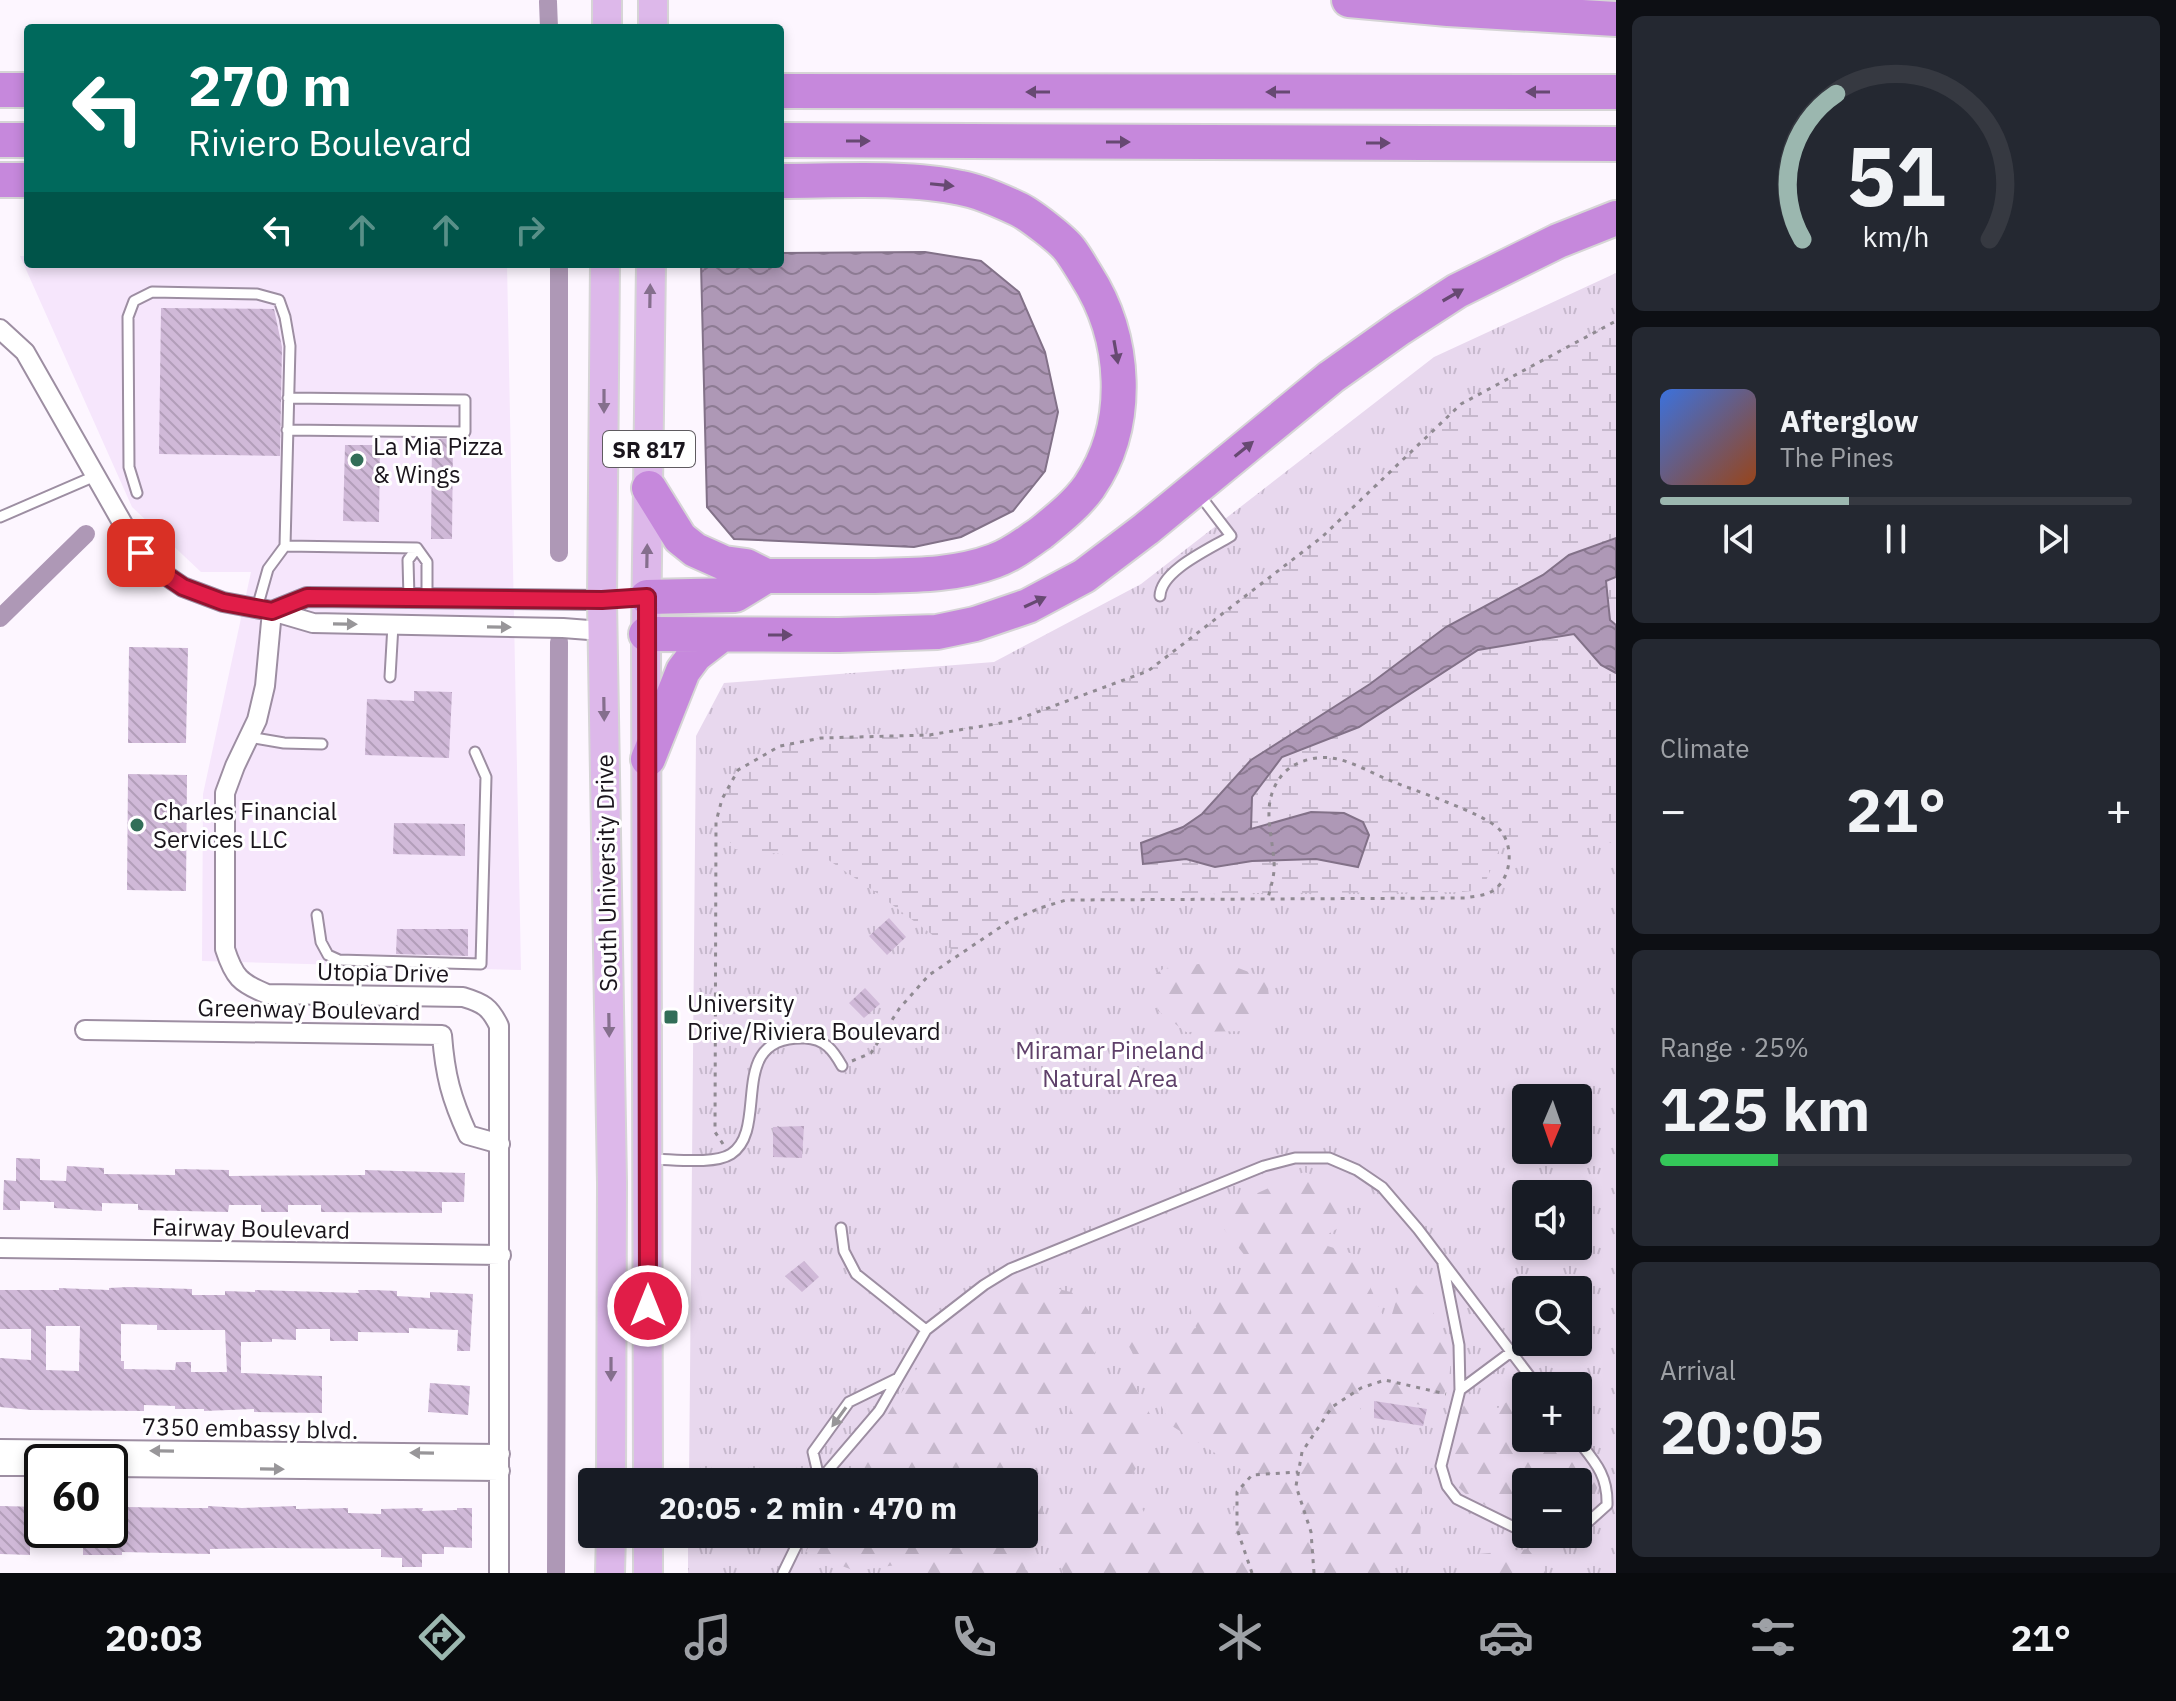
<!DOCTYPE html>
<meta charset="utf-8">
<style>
body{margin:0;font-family:"IBM Plex Sans",sans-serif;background:#242831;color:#f1f3f6;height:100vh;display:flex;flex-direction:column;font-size:30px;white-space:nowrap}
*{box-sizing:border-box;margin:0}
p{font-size:26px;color:#9ea1a6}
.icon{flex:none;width:44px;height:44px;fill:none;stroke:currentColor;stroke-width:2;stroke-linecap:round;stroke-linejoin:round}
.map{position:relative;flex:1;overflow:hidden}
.details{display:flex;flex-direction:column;gap:16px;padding:16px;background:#0d0f14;width:560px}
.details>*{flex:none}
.hud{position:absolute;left:24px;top:24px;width:760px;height:244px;border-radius:8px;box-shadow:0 4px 12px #0003;background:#00695c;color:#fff;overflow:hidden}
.needle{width:52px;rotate:182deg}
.tools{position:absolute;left:1512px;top:1084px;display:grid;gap:16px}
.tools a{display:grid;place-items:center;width:80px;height:80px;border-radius:8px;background:#171b24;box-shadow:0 4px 12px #0003;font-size:40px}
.speed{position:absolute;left:24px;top:1444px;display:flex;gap:16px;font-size:40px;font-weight:700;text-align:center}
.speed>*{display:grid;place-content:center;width:104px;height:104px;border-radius:50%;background:#171b24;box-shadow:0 4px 12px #0003;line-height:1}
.speed .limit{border:4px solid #111;border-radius:12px;background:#fff;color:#111}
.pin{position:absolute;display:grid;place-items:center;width:68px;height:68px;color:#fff;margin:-34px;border-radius:16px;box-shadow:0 4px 12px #0006}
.me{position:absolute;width:88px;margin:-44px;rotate:0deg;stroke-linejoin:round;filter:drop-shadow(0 0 6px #0008)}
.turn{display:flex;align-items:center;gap:28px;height:168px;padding:0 32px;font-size:36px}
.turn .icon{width:104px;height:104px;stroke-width:2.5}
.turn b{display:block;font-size:56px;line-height:68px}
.lanes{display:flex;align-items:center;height:76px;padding:0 32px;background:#0003;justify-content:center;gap:40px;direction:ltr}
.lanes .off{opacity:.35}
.big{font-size:60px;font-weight:800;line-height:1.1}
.details .widget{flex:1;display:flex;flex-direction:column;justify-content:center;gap:12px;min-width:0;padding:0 28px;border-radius:12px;background:#242831}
.details .dial{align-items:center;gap:0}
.dial svg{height:208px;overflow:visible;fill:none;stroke:#363941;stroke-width:7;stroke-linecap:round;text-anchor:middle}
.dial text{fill:#f1f3f6;stroke:none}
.song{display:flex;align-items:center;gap:24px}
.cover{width:96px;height:96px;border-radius:12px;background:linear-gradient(135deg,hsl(220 70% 55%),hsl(20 70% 35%))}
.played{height:8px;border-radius:4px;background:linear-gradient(90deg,#9bb7af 40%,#363941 40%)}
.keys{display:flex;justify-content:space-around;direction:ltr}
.heat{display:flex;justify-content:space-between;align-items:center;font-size:44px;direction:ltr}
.charge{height:12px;border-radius:6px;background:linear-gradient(90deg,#34c759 25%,#363941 0)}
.trip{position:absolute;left:578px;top:1468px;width:460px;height:80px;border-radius:8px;background:#171b24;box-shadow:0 4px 12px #0003;font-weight:800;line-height:80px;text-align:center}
.tab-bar{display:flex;height:128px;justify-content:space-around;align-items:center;background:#090b0e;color:#9ea1a6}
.tab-bar .icon{width:56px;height:56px}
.tab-bar .current{color:#9bb7af}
.tab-bar b{font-size:36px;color:#f1f3f6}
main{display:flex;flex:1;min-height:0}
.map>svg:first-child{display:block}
</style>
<main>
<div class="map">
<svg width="1616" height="1573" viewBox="0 0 1616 1573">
<defs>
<pattern id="grass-tufts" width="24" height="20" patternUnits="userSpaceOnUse" patternTransform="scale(2)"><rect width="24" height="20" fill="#e8d8ee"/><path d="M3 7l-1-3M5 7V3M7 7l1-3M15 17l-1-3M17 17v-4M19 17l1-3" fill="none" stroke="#c6b8cc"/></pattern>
<pattern id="forest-firs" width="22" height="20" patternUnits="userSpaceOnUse" patternTransform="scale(2)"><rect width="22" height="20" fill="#e8d8ee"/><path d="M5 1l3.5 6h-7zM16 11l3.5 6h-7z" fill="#c6b8cc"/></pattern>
<pattern id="wetland-marsh" width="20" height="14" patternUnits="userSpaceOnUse" patternTransform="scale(2)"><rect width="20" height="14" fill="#e8d8ee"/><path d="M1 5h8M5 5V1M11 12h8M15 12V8" fill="none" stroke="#c6b8cc"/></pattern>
<pattern id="water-waves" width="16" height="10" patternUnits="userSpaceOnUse" patternTransform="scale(2)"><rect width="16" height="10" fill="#ae98b6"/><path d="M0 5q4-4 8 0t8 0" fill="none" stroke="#8d7b93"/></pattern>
<pattern id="building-back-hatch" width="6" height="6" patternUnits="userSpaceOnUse" patternTransform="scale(2)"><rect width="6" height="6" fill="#d0b9d8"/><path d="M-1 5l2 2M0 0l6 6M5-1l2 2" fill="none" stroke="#b29eb9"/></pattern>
</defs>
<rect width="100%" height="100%" fill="#fdf6ff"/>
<path fill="#f6e6fc" d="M20 256H28V264H507L521 970 202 961 203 794 251 572H201L132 507Z"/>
<path fill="url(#grass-tufts)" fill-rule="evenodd" d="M1616 273V1573H688V1534H1024V1482H689L696 736 724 683 994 662 1141 584 1434 357ZM1526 1098H1578V1150H1526ZM1526 1194H1578V1246H1526ZM1526 1290H1578V1342H1526ZM1526 1386H1578V1438H1526ZM1526 1482H1578V1534H1526Z"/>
<path fill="url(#forest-firs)" d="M1220 961 1267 979 1270 1006 1252 1031 1186 1032 1158 1011 1154 975 1163 969Z
M1304 1172 1345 1187V1224L1315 1242 1356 1255 1388 1327 1405 1272 1434 1306 1433 1333 1452 1350 1449 1380 1439 1409 1393 1399 1358 1403 1374 1442 1423 1468 1420 1544 1393 1566 1395 1573H1063L1051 1531 1102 1473 1067 1424 1080 1374 1129 1375 1159 1431 1127 1483 1148 1519 1230 1520 1247 1473 1172 1426 1126 1341 1196 1328 1186 1294 1225 1302 1249 1261 1224 1229 1240 1201Z
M1017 1278 1078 1294 1107 1340 1014 1435 1000 1482H844L938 1336Z
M1518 1376 1526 1387V1438H1564L1593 1473 1598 1486 1592 1500 1587 1485 1578 1491V1482H1526V1525C1511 1518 1496 1511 1481 1503 1450 1487 1444 1472 1453 1438 1457 1423 1461 1410 1468 1397L1498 1408 1515 1396Z
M1021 1467 1049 1523 1033 1535 1017 1543 1026 1570 1036 1573H904L896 1565 855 1571 806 1552 815 1534H1024V1482H1013Z
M1528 1549 1547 1573H1470L1479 1554Z"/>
<path fill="url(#wetland-marsh)" d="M1616 321V844L1590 837 1502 843 1482 890 1462 892 1254 893 1063 897 1039 904 1005 921 959 955 874 891 827 859 735 849 716 822 722 799 738 770 780 746 821 738 929 735 1013 721 1148 671 1322 537 1461 404Z"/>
<path fill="url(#water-waves)" stroke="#827188" stroke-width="2" d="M925 252 981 261 1019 292 1045 352 1058 412 1045 471 1013 511 961 537 914 547 734 539 707 507 701 264H780V253Z
M1616 538V577L1606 581 1610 620 1616 625V673L1601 665 1574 634 1478 650 1359 727 1282 757 1252 797 1251 829 1311 812 1344 813 1363 822 1369 835 1358 867 1316 859 1252 861 1215 867 1186 859 1143 864 1141 843 1183 827 1202 814 1251 760 1370 684 1446 627 1543 575 1569 555Z"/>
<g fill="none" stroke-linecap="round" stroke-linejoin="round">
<path stroke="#ae98b6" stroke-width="18" d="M548 2 549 28
M559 553V264
M0 618 86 534
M556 1573 559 642"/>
</g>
<path fill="url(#building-back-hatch)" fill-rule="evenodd" d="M161 308 274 309 282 347 280 456 159 454Z
M432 439H453L452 539H431Z
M345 445H380L379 522 343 521Z
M129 647 188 648 186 743H128Z
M414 691 452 692 449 758 365 755 367 699 414 701Z
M128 774 187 775 186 891 127 890Z
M394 823 465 824V856L393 854Z
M889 918 906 937 887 955 869 936Z
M397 929H468V956L396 954Z
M865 988 880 1004 864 1018 849 1003Z
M804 1126 802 1158 773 1157V1127Z
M16 1158 40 1159V1180L66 1181 67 1166 104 1168V1174L175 1175V1169L229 1170V1176L365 1175V1170L465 1173 464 1202H442V1213L321 1212V1205H288V1212H261V1205H229L228 1212 138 1210V1204L102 1203V1211L54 1208V1202L20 1201V1210H3L4 1180 16 1181Z
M804 1261 819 1277 802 1292 785 1276Z
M128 1287 192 1289V1295H225V1291L255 1292V1290L359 1293 358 1290H374L397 1291V1296L430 1298V1292L473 1294 470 1351H457L458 1330 409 1328V1333L358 1332V1341H330V1329H296V1340L272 1339V1342H241V1373L322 1376V1413L254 1412V1409L204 1411V1409H175V1406L144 1405V1411L31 1410 0 1407V1358L31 1360V1329H0V1290H59V1288L109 1290V1288ZM121 1324 157 1325V1330H225L227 1372H191V1362H176L175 1370 124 1369V1361H121ZM46 1326H80L79 1371 46 1370Z
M430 1383 470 1386 468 1415 428 1412Z
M1374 1401 1427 1409 1423 1426 1374 1418Z
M113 1505H127V1507L180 1508H208V1506L242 1508 296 1506V1509L348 1508V1513L381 1514V1509L423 1508 422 1511 457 1510V1508H472V1548L444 1547V1554H422V1567H402V1558L381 1557V1549L270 1548 210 1549V1554L122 1552V1555H83V1546H30V1555L0 1554V1506L42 1507V1530H110V1506Z"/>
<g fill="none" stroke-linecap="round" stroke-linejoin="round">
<g stroke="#9d8ea2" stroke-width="13">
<path id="service" d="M287 430 465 432V400L288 398
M137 493 129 467 128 317 134 301 152 292 257 294 279 300 285 317 290 346 285 546 268 569 257 608
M0 517 95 476
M285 546 417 548
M1160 596C1161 570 1210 549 1231 536L1199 494
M409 598 408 560 417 548 427 562V598
M390 677 393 625
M249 737 284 743 322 744
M317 915 321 942 328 955 339 960 481 964 486 777 475 752
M651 1159C672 1159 714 1165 731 1154 771 1128 724 1035 805 1038 825 1039 833 1050 842 1066
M841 1228 844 1251 856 1274 926 1330
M1443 1264 1459 1345 1460 1390 1441 1466 1447 1486 1457 1499 1526 1533
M1460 1390 1511 1352
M1576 1438C1594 1461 1608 1474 1607 1505L1578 1531
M820 1480 879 1411 926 1330 984 1285 1010 1269 1264 1166 1295 1158H1329L1357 1170 1382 1187 1418 1229 1537 1386
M820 1482 813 1452 849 1402 896 1379
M1528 1534C1543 1541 1560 1543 1574 1534
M783 1573 802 1534"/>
</g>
<g stroke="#9d8ea2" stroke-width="22">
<path id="minor" d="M0 329 25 352 131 538 152 566 183 587 223 602 272 611 313 623 563 628 602 631
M272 611 265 686 257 720 235 766 225 793V949C234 977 240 983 267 994L463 997C483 1003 490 1007 499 1026V1573
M272 611 307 597 602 600
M85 1030 442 1035C445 1075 451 1098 468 1135L500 1144
M0 1248 501 1255
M0 1449 500 1454
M0 1466H42
M110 1467 500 1471"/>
</g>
<g stroke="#d6d5d6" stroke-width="32">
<path id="primary" d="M607 28V0
M653 28V0
M605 264 602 600 612 1183 611 1482
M648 1482 646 634 651 264
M648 1534V1573
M610 1573 611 1534"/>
</g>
<g stroke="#d6d5d6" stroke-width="38">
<path id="motorway" d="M1349 0 1448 9 1616 19
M0 90H28
M780 91 1616 92
M0 140H28
M780 140 1616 144
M0 180H28
M649 488 680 538 695 550 724 563 746 566 766 576C800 576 835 576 869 576 911 575 954 576 994 561 1012 555 1026 543 1041 533 1058 519 1076 505 1089 487 1132 424 1126 337 1086 275 1081 267 1076 258 1070 250 1063 240 1029 214 1018 209 1001 201 979 191 961 188 908 176 836 181 780 181
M647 597 735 595 766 576
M646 634 839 635 937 632 975 624 1028 606 1084 576 1146 529 1331 377 1400 328 1457 291 1558 241 1616 218
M648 759 683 671 695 655 721 635"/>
</g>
<path stroke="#908a92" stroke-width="3" stroke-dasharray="4 6" stroke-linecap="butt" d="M852 1061 871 1053 899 1009 929 975 1008 922 1040 908 1066 900 1465 898C1474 896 1486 896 1494 890 1512 877 1514 846 1500 830 1483 812 1414 791 1389 780 1371 773 1352 761 1332 758 1315 756 1294 761 1282 775 1260 803 1272 830 1274 862 1275 875 1271 886 1268 898
M723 1144 715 1132 716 822 722 799 738 770 780 746 821 738 929 735 1013 721 1148 671 1322 537 1461 404 1616 321
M1252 1573 1237 1529V1492L1252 1475 1298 1472
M1314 1573 1311 1532 1296 1486 1302 1452 1332 1407 1361 1388 1385 1380 1446 1394"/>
<use href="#service" stroke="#fff" stroke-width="9"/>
<use href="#minor" stroke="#fff" stroke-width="18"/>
<use href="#primary" stroke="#ddb8ea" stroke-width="28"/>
<use href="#motorway" stroke="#c688dc" stroke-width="34"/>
</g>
<defs><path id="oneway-solid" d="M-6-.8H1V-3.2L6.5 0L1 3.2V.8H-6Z" transform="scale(2)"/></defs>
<g fill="#674972">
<use href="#oneway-solid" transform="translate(1038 92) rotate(-180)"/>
<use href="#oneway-solid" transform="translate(1278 92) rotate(-180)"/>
<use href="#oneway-solid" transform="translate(1538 92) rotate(-180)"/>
<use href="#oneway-solid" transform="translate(858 141)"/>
<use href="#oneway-solid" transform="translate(1118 142)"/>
<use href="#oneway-solid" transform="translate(1378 143)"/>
<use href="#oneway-solid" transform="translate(942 185) rotate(6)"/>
<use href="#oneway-solid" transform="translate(1453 295) rotate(-30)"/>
<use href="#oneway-solid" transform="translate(1116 352) rotate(80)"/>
<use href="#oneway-solid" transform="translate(1244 449) rotate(-39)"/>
<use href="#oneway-solid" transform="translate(1035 602) rotate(-25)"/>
<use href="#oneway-solid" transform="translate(780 635)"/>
</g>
<g fill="#856f8d">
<use href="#oneway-solid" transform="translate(650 296) rotate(-89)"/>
<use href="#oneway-solid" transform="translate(604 401) rotate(90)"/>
<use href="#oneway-solid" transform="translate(647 556) rotate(-89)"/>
<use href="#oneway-solid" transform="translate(604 709) rotate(89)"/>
<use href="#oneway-solid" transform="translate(609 1025) rotate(89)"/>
<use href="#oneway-solid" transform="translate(611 1369) rotate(90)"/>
</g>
<g fill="#989699">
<use href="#oneway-solid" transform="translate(345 624) rotate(1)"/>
<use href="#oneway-solid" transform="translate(499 627) rotate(1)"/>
<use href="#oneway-solid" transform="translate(839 1417) rotate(126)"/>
<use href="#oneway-solid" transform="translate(162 1451) rotate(-179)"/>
<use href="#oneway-solid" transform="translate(422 1453) rotate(-179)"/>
<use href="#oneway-solid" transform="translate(272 1469) rotate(1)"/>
</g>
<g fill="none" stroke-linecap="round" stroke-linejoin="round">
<g stroke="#92132f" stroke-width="20">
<path id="route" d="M141 553 152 566 183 587 223 602 272 611 307 597 602 600 647 597 648 1306"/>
</g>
<use href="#route" stroke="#e11d48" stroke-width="14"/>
</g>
<g fill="#326e58" stroke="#fff" stroke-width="3">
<circle cx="357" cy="460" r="8"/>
<circle cx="137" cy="825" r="8"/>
<rect x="663" y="1009" width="16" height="16" rx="4"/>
</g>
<g text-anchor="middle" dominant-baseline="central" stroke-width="6" stroke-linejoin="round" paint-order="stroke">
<rect fill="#fff" stroke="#5f5b60" stroke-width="2" x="603" y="431" width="92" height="36" rx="6"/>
<g font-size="22" font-weight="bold" fill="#1a151c">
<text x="649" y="449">SR 817</text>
</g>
<g font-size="24" fill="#1a151c" stroke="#fff" text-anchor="start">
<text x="373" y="446">La Mia Pizza<tspan x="373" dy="28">&amp; Wings</tspan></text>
<text x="153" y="811">Charles Financial<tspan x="153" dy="28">Services LLC</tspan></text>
<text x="687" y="1003">University<tspan x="687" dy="28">Drive/Riviera Boulevard</tspan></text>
</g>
<g font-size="24" fill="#1a151c" stroke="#fff">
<text transform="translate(606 873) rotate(-91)">South University Drive</text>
<text transform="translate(383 972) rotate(1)">Utopia Drive</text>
<text transform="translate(309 1009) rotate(1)">Greenway Boulevard</text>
<text transform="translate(251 1228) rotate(1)">Fairway Boulevard</text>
<text transform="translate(250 1428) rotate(1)">7350 embassy blvd.</text>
</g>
<g font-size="24" fill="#5f406a" stroke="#fff">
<text x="1110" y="1050">Miramar Pineland<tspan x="1110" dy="28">Natural Area</tspan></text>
</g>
</g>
</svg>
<div class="tools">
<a><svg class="needle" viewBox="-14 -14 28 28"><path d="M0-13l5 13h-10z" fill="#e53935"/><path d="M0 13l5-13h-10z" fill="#9ea1a6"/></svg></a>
<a><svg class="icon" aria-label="sound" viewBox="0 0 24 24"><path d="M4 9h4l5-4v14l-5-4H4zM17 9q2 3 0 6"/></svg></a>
<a><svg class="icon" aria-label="search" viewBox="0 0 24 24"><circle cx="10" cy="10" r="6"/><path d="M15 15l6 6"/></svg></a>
<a>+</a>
<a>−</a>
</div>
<div class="speed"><div class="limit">60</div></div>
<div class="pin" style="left:141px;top:553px;background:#d93025"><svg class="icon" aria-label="arrive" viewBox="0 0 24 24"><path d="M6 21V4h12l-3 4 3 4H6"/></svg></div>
<svg class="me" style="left:648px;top:1306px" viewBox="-20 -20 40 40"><circle r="17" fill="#e11d48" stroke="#fff" stroke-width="3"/><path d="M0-11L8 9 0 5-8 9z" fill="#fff"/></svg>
<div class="trip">20:05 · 2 min · 470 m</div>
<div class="hud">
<div class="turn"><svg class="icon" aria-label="left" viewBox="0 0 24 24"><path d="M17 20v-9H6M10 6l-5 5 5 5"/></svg><div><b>270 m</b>Riviero Boulevard</div></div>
<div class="lanes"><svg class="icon" aria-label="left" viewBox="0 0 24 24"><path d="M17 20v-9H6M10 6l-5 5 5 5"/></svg><svg class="icon off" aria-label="ahead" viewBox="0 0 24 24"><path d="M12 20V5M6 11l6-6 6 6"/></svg><svg class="icon off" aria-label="ahead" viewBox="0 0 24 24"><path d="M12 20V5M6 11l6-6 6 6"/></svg><svg class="icon off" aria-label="right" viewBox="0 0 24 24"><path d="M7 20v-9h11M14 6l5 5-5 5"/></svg></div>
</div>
</div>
<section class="details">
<div class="widget dial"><svg viewBox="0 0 100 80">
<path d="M14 69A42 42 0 1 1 86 69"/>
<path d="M14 69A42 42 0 0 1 27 13" stroke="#9bb7af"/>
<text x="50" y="56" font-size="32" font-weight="700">51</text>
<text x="50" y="72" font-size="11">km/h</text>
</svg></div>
<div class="widget">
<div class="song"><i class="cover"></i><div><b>Afterglow</b><p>The Pines</p></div></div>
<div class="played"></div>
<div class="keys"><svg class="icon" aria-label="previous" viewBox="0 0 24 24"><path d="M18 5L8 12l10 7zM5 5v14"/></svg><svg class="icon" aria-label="pause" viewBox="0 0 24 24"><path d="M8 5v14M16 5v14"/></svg><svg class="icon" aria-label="next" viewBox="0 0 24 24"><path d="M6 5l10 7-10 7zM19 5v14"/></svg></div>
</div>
<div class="widget"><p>Climate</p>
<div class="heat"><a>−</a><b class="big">21°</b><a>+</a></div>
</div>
<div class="widget"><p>Range · 25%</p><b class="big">125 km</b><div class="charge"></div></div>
<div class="widget"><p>Arrival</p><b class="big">20:05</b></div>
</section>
</main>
<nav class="tab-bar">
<b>20:03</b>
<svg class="icon current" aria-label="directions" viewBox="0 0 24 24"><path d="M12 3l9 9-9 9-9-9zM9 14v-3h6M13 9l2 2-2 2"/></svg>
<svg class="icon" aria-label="music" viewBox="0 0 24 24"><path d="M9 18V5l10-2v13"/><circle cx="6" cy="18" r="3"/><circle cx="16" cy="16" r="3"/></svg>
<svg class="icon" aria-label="phone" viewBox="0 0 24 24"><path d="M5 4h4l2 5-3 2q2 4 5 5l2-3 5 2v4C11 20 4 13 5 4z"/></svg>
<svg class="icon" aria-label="climate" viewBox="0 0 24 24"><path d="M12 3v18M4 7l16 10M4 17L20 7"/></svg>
<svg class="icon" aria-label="car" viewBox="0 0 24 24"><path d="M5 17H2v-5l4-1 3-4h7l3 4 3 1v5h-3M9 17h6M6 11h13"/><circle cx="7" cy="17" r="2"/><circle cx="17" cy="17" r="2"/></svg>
<svg class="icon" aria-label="filters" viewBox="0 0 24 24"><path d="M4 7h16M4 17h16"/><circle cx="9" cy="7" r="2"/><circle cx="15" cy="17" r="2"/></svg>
<b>21°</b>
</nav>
